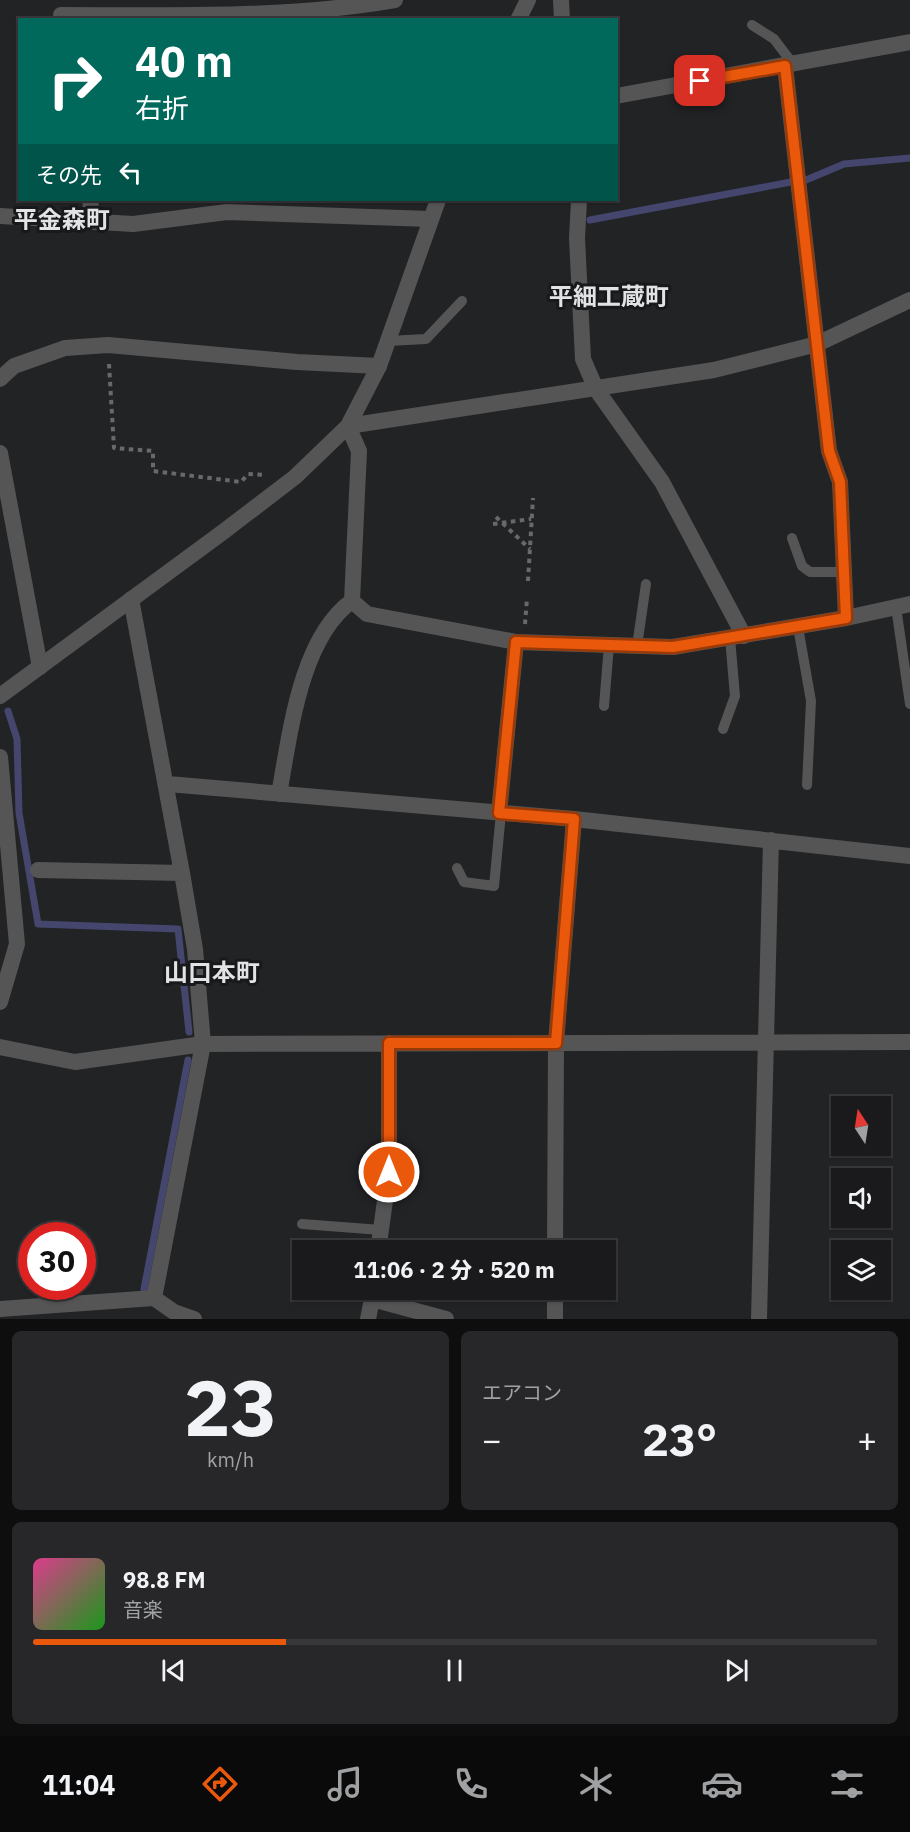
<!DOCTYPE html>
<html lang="ja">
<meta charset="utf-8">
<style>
body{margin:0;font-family:"IBM Plex Sans","Noto Sans JP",sans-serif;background:#272729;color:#f1f3f6;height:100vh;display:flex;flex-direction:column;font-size:22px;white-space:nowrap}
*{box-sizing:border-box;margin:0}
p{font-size:20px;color:#9fa1a3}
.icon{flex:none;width:33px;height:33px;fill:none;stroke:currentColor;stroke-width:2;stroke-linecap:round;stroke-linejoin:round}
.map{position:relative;height:1319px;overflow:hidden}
.drawer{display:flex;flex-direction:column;gap:12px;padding:12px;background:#0e0e0f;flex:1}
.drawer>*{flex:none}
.guide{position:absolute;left:18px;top:18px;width:600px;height:183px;border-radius:0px;box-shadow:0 2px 4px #0004,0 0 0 2px #38383b;background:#00695c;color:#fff;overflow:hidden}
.needle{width:39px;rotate:348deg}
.tools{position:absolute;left:831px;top:1096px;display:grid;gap:12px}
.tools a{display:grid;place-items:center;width:60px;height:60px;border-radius:0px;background:#1a1a1c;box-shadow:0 2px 4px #0004,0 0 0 2px #38383b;font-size:30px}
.speed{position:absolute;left:18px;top:1222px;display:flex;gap:12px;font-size:30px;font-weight:700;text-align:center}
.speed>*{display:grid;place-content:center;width:78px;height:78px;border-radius:50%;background:#1a1a1c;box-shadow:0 2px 4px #0004,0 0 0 2px #38383b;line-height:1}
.speed .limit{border:9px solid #d22;background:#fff;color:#111}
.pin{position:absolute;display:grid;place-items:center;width:51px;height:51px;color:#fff;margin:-26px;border-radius:12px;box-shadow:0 3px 9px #0006}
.me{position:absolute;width:66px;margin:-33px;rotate:0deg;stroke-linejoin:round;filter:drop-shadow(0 0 4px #0008)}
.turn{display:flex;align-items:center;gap:21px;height:126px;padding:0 18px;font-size:27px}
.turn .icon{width:78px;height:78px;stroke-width:2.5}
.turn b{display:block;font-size:42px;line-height:51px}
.then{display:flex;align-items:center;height:57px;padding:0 18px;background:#0003;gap:12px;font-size:22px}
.big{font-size:45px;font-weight:800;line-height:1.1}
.drawer .tile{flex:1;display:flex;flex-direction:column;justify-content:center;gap:9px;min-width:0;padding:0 21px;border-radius:9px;background:#272729}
.drawer .dial{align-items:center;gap:0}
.dial b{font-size:78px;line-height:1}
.song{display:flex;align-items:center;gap:18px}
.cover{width:72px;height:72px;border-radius:9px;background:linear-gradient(135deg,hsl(330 70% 55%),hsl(120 70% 35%))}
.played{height:6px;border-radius:3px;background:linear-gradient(90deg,#ea580c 30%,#38383b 30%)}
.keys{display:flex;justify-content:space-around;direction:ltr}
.heat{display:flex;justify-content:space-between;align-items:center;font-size:33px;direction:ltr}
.drawer .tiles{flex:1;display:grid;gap:12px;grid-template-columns:1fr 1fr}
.tile:last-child{grid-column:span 2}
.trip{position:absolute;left:292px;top:1240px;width:324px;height:60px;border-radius:0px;background:#1a1a1c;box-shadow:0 2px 4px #0004,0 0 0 2px #38383b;font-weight:800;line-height:60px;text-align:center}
.tabs{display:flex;height:96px;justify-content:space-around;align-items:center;background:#0a0a0b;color:#9fa1a3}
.tabs .icon{width:42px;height:42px}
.tabs .current{color:#ea580c}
.tabs b{font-size:27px;color:#f1f3f6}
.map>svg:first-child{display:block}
</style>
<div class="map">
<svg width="910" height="1319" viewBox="0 0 910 1319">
<rect width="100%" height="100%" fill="#222325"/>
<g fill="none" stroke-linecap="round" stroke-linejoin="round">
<path stroke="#45466e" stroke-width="7" d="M806 180 844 164 910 158
M590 220 791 182
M8 711 17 739 19 813 38 924 178 929 189 1032
M144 1289 188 1060"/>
<path stroke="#68696a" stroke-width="4" stroke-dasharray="4.5 4.5" stroke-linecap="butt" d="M109 364 114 448 153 451V471L241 482 248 474 264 475
M496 517 530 549
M493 524 531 519
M528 581 533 498
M525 624 527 598"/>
<path stroke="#555556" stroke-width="10" d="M752 25 774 39 793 64
M388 341 426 339 462 301
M792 538 802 566 810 572H844
M896 607 910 704
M798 627 811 701 807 785
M637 646 646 584
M604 706 609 645
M723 729 735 696 730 638
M457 868 464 882 494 886 501 813
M302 1224 381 1230"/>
<path stroke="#555556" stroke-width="16" d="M561 0 562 20
M61 15C172 15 284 19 395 0
M785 66 829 451 840 482 846 618
M616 96 910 42
M90 200 93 222
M579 200 577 238 583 359 596 389 662 482 744 636
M0 216 133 224 227 212 430 219
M0 379 14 366 65 348 108 345 297 362 379 366
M348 426 359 451 352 601
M0 453 40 667
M131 599 182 873 195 949 203 1044 154 1298
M352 601 367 614 516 642 673 647 846 618 910 604
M0 757 17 944 0 1002
M168 784 574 819 910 856
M279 794C290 735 300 638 352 601
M499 813 516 642
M38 870 182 873
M0 1047 75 1062 203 1044 910 1042
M378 1251 389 1172V1043
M555 1251 556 1043 574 819
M373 1290 372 1299 446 1319
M0 1309 154 1298 174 1312 194 1319
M368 1319 372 1299
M555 1319V1290
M759 1319 771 840"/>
<path stroke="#555556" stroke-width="16" d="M518 20 528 0
M348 426 714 370 817 344 910 300
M0 696 223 532 295 477 348 426 379 366 438 200"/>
</g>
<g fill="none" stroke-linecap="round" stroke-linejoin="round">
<g stroke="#983908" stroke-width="15">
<path id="route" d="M389 1172V1043H556L574 819 499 813 516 642 673 647 846 618 840 482 829 451 785 66 700 81"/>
</g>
<use href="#route" stroke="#ea580c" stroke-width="10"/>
</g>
<g text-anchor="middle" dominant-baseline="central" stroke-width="6" stroke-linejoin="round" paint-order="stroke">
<g font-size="24" font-weight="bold" fill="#e2e3e4" stroke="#18191b">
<text x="62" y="219">平金森町</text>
<text x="609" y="296">平細工蔵町</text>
<text x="212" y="972">山口本町</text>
</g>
</g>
</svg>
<div class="tools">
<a><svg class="needle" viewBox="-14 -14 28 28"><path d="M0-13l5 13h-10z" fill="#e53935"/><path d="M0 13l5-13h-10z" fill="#9fa1a3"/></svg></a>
<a><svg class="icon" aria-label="sound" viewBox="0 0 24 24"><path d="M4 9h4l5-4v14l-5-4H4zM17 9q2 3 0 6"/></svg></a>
<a><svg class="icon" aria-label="layers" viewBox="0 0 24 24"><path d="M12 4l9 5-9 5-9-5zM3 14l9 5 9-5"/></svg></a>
</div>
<div class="speed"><div class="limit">30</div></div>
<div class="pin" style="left:700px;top:81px;background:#d93025"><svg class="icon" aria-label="arrive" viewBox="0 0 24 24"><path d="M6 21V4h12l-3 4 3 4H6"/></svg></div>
<svg class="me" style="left:389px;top:1172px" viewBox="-20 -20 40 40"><circle r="17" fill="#ea580c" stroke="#fff" stroke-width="3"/><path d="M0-11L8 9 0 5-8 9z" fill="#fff"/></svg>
<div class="trip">11:06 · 2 分 · 520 m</div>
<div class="guide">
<div class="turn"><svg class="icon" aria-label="right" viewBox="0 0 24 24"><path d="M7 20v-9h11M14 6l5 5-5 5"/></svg><div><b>40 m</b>右折</div></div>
<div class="then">その先<svg class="icon" aria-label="left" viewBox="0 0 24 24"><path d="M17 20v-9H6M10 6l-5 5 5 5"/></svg></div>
</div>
</div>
<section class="drawer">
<div class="tiles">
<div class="tile dial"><b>23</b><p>km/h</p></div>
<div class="tile"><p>エアコン</p>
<div class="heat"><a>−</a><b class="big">23°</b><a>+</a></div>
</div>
<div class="tile">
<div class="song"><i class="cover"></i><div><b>98.8 FM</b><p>音楽</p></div></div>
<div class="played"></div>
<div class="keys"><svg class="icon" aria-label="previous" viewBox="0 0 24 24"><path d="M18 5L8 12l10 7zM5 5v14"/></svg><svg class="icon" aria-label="pause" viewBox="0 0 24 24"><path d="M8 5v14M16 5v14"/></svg><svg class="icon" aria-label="next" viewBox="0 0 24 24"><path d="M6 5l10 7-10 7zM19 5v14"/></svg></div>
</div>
</div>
</section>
<nav class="tabs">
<b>11:04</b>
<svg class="icon current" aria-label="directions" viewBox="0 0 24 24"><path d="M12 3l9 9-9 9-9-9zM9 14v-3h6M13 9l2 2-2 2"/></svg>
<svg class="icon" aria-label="music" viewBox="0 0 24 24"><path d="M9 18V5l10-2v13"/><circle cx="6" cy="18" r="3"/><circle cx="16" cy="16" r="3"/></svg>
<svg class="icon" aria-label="phone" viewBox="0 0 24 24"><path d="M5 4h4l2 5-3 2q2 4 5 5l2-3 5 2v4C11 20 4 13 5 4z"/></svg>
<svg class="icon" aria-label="climate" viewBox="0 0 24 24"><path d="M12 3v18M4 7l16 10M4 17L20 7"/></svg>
<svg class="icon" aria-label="car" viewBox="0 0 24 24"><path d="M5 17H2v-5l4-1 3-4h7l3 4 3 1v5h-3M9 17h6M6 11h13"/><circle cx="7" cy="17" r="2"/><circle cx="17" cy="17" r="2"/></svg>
<svg class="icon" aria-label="filters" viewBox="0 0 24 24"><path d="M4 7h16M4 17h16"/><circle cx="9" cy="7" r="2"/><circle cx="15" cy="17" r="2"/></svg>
</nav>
